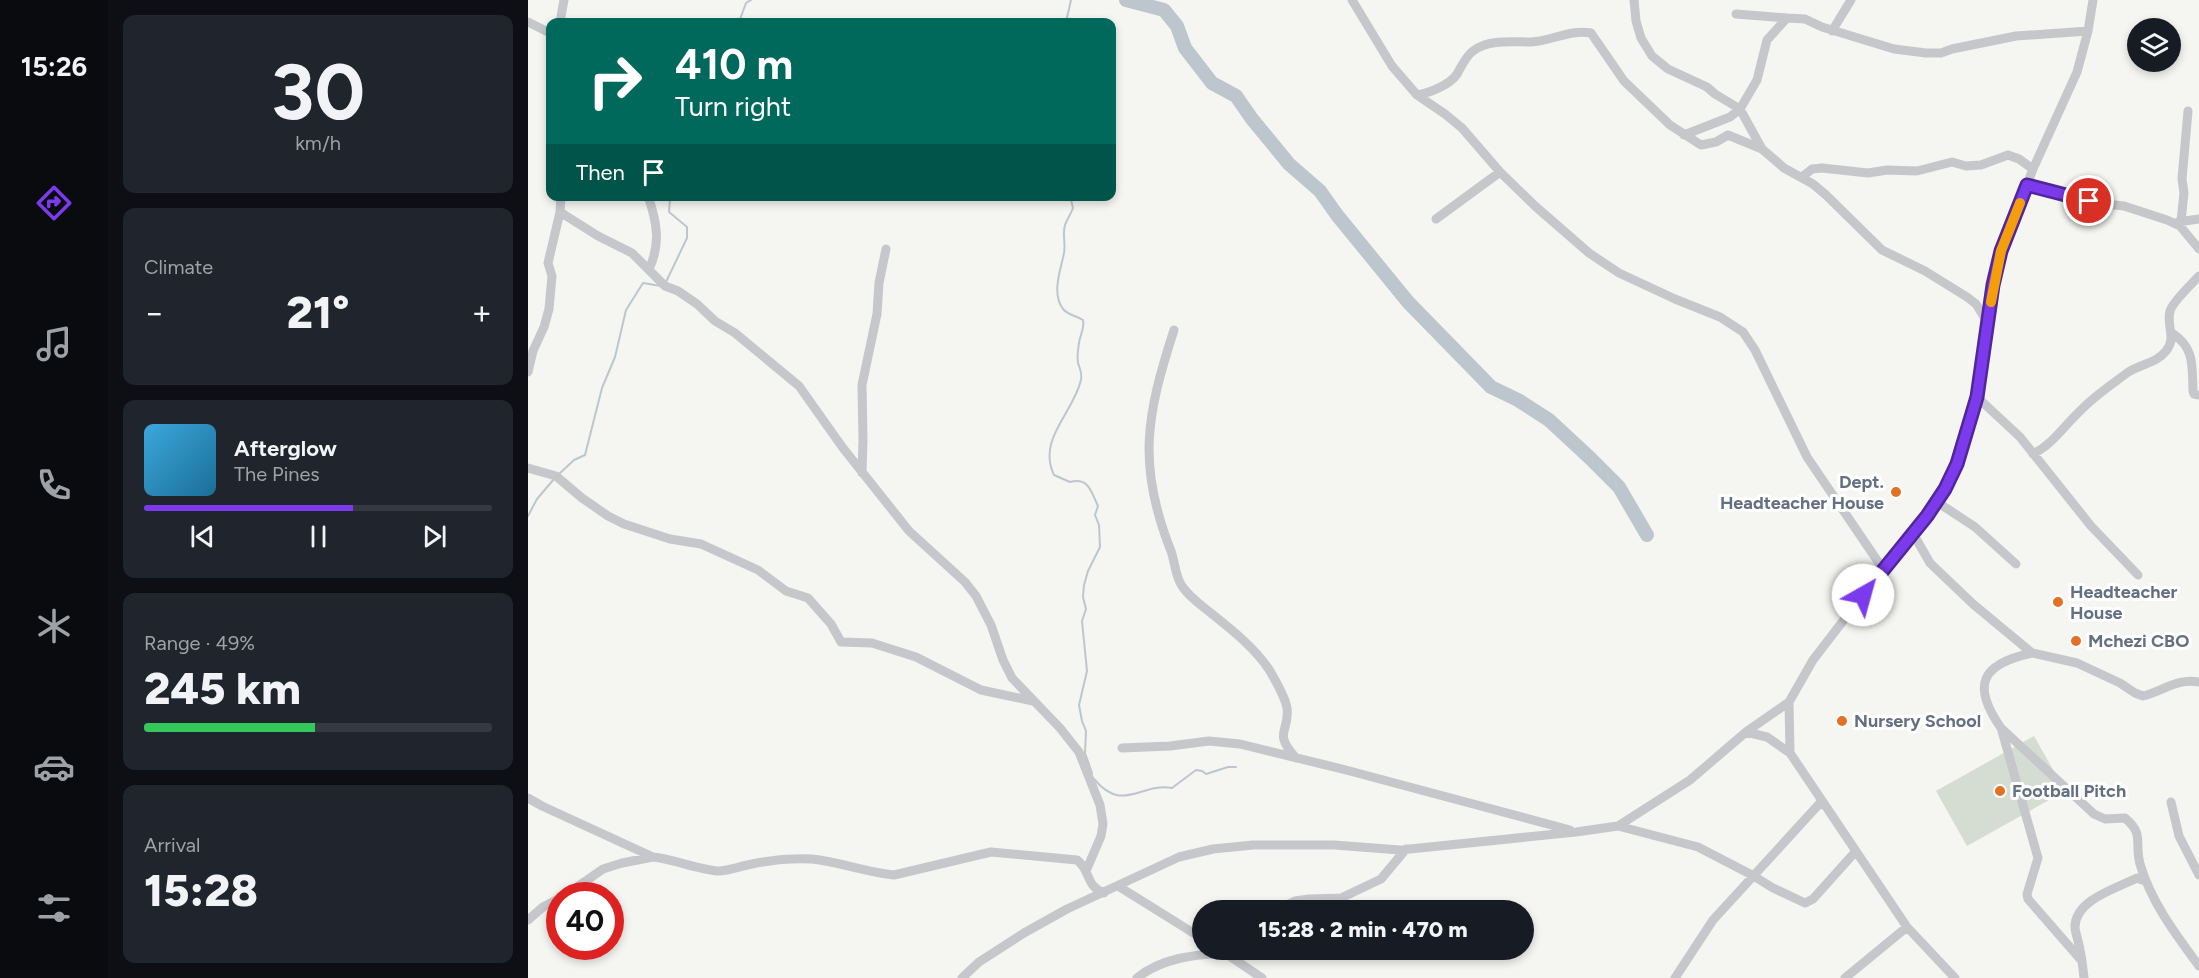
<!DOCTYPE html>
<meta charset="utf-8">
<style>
body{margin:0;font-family:Figtree,sans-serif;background:#20242c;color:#f1f3f6;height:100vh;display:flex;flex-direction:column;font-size:22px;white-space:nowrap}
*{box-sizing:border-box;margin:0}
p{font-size:20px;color:#9ea1a6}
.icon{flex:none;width:33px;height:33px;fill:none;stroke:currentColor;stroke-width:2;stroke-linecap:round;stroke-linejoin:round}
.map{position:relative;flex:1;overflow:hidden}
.drawer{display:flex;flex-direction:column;gap:15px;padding:15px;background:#0d0f14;width:420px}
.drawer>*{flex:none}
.guide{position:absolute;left:18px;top:18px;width:570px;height:183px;border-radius:12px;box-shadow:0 3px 9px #0003;background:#00695c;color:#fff;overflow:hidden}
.controls{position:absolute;left:1599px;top:18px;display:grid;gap:12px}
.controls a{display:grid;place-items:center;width:54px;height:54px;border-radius:50%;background:#171b24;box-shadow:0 3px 9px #0003;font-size:30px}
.speed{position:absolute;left:18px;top:882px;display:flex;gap:12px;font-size:30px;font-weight:700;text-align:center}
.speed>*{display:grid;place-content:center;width:78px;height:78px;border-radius:50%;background:#171b24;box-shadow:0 3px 9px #0003;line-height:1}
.speed .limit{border:9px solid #d22;background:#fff;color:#111}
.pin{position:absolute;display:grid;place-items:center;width:51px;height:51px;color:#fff;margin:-26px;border:3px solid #fff;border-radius:50%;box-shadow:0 2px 6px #0007}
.me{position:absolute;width:66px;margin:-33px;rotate:38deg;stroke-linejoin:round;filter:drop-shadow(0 0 4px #0008)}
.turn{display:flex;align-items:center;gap:21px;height:126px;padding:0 30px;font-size:27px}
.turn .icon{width:78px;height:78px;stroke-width:2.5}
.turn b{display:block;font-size:42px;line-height:51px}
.then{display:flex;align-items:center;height:57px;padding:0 30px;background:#0003;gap:12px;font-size:22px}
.big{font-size:45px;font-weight:800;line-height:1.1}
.drawer .tile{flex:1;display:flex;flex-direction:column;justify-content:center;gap:9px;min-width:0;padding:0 21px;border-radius:12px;background:#20242c}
.drawer .dial{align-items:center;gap:0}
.dial b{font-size:78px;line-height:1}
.song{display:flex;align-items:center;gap:18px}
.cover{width:72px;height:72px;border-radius:9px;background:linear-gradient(135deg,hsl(200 70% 55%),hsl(200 70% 35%))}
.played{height:6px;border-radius:3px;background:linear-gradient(90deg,#7c3aed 60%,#363941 60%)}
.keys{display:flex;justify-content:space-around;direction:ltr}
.heat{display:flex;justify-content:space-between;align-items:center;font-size:33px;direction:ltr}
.charge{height:9px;border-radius:4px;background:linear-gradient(90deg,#34c759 49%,#363941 0)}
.trip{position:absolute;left:664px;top:900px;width:342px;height:60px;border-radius:30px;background:#171b24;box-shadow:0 3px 9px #0003;font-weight:800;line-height:60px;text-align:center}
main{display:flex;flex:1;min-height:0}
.dock{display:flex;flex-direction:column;width:108px;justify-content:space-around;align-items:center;background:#090b0e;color:#9ea1a6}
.dock .icon{width:42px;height:42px}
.dock .current{color:#7c3aed}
.dock b{font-size:27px;color:#f1f3f6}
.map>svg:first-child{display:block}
</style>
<main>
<nav class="dock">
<b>15:26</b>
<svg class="icon current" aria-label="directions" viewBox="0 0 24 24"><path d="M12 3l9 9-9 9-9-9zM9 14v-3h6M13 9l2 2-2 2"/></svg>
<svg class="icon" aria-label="music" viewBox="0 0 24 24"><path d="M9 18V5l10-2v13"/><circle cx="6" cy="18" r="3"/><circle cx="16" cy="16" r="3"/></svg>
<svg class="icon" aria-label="phone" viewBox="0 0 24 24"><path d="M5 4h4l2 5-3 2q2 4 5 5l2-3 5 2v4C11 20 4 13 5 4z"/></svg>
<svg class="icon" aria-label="climate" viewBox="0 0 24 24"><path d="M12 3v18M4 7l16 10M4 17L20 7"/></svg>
<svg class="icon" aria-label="car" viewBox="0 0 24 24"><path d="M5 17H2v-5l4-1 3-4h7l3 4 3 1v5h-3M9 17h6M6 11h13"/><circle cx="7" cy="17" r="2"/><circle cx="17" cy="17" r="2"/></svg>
<svg class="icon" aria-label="filters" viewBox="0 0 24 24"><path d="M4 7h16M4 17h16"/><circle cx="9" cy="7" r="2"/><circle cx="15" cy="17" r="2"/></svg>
</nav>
<section class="drawer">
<div class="tile dial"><b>30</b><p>km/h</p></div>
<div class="tile"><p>Climate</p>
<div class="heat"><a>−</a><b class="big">21°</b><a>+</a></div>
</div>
<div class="tile">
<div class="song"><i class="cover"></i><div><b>Afterglow</b><p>The Pines</p></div></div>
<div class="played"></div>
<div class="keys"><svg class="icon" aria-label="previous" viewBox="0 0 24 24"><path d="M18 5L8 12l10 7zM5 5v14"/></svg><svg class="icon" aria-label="pause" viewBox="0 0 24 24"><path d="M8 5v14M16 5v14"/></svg><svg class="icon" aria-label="next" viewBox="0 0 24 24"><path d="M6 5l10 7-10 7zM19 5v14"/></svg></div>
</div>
<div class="tile"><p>Range · 49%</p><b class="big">245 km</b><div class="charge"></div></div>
<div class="tile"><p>Arrival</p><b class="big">15:28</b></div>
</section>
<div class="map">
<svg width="1671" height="978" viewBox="0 0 1671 978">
<rect width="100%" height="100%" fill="#f5f5f1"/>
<path fill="#d5dcd2" d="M1506 736 1537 791 1439 846 1408 791Z"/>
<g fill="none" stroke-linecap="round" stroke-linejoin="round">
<path stroke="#bec6cd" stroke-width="2" d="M211 22 218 3 223 0
M538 22 543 0
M542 196 545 208C543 214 539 219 537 225 534 235 538 244 536 253 533 269 523 293 535 309 540 315 549 316 555 320 557 329 552 334 551 343 550 350 548 360 551 366 553 372 554 373 553 380 545 414 509 439 526 475L542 482C561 477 563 492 570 506L567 515 571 525 572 547 560 571 556 585 555 597 558 609 554 621 559 671 551 705 554 721 558 731 557 753 564 773
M138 282 159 238V227L141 212 142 199 144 196
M30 475 46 460 57 455 74 388 87 357 98 310 115 283 133 286
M0 516 9 499 26 479
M566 779C595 814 613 782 644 788L668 770 674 771 678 774 700 767H708"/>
<path stroke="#bec6cd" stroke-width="14" d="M598 0 636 10 649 26 657 48 684 83 708 96 724 119 761 164 792 191 809 215 880 302 963 387 990 400 1021 420 1062 458 1091 487 1119 535"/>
<path stroke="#c5c7cb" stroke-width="9" d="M824 0 864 66 889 95 917 114 934 128 972 172 1007 206 1061 253 1091 273 1147 299 1192 317 1215 332 1227 350 1279 457 1355 569
M1106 0 1108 21 1113 38 1124 56 1140 69 1179 87 1187 94 1212 109 1234 149
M1208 14 1259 18
M0 22 22 33
M32 22 36 0
M1304 31 1323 0
M889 95C901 93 922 85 929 74 934 66 937 57 945 51 960 39 985 42 1003 42 1024 41 1042 29 1063 33L1096 81 1142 125 1173 145 1188 142 1200 135 1234 149 1256 168 1285 184 1298 195 1354 250 1397 271 1439 297 1448 304 1461 325
M1156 135 1202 117 1212 109 1229 80 1239 40 1259 18 1277 19 1294 27 1366 49 1398 53H1413L1424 49 1488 36 1560 31
M1274 177 1284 169 1294 168 1340 173 1359 170 1389 171 1424 162 1438 166 1453 165 1480 155 1491 159 1505 169
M1499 185 1568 203 1596 206 1639 220 1652 226 1671 249
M120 196C129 222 133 244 121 269
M32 212 70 236 104 253 137 286 150 291 169 304 187 321 207 333 271 386 315 448 381 531 437 582 448 596 463 625 475 660 484 678 532 728 551 752 572 805 575 824 573 836 558 871
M908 219 972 172
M1653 221 1656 193 1654 179 1660 111
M1650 222 1671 219
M646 330C618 416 609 466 643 551 647 562 647 576 654 586 661 597 673 605 684 614 704 630 728 649 742 671 748 682 757 696 759 708 762 733 744 731 768 758
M1644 333C1667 348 1664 366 1665 391L1666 394 1671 395
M0 372 5 351 16 327 21 309 24 276 20 263 32 212 33 196
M1449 397 1492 437 1563 526 1610 575
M1505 454C1525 444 1536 426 1552 411 1566 396 1583 385 1599 373 1611 364 1628 364 1638 351 1649 338 1638 326 1642 311 1645 301 1663 285 1671 276
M0 468 28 476 54 498 80 516 96 524 142 539 173 544 230 570 258 591 280 598 303 624 313 642 344 643 388 657 453 690 505 701
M334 473 335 440 334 385 349 314 351 283 358 249
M1409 502 1447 527 1488 564
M1386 535 1402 563 1445 604 1504 653 1549 663 1592 683 1607 693 1615 696C1635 691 1649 678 1671 682
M1504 653C1453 664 1443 685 1473 728L1566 814 1577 819 1597 818C1617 835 1606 842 1612 864 1623 902 1648 935 1671 966
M1474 731 1510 858 1499 894 1500 899 1554 961
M1218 732 1239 737 1262 753
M594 748 642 746 681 741 712 744 818 770 1042 830
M0 798 14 806 125 857C146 859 174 871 192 871 203 870 213 866 224 864 243 860 265 858 284 859 312 862 338 872 366 875L463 852 549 860C563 870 557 886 576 893
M1643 802 1651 836 1671 875
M1090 826 1170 847 1224 875 1245 888 1277 903 1285 899 1328 851
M590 886 675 939
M36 896 75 869 94 863 125 857
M748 910 767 901 781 899 813 898 853 879 878 849
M0 920 15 907 32 898
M694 951 734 978
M434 978 451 962 496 933 539 909 651 857 685 849 725 845H806L872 850 1048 832 1090 826 1162 780 1218 732 1261 702
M609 978C632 959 668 953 699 954L704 950
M1147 978 1185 920 1293 802
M1317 978 1379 927
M1427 978 1379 927 1262 753 1261 702 1285 660 1355 569 1386 535 1409 502 1429 464 1449 397 1465 285 1473 251 1505 169 1549 72 1560 31 1565 0
M1556 978C1555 969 1554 959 1552 950 1551 943 1548 935 1547 928 1546 900 1589 888 1609 878L1617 881"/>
</g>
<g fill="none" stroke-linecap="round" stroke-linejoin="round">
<g stroke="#51269a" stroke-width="15">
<path id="route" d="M1335 595 1399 516 1417 489 1429 464 1449 397 1465 285 1473 251 1499 185 1561 201"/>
</g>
<use href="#route" stroke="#7c3aed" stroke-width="10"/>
<path stroke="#f59e0b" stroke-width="10" d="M1463 302 1473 251 1492 203"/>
</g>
<g fill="#e27025" stroke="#fff" stroke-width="2">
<circle cx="1368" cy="492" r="6"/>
<circle cx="1530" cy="602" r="6"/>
<circle cx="1548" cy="641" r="6"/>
<circle cx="1314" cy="721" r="6"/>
<circle cx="1472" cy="791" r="6"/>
</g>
<g text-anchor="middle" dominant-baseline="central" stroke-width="6" stroke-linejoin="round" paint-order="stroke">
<g font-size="18" font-weight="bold" fill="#647082" stroke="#fff" text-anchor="start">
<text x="1356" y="482" text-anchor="end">Dept.<tspan x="1356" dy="21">Headteacher House</tspan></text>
<text x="1542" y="592">Headteacher<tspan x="1542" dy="21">House</tspan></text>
<text x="1560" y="641">Mchezi CBO</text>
<text x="1326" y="721">Nursery School</text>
<text x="1484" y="791">Football Pitch</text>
</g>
</g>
</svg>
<div class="controls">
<a><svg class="icon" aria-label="layers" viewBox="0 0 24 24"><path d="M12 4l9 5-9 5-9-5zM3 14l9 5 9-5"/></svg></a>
</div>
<div class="speed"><div class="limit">40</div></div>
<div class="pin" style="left:1561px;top:201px;background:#d93025"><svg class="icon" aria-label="arrive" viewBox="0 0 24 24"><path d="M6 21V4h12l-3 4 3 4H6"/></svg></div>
<svg class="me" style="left:1335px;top:595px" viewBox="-20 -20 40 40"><circle r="19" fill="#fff"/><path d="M0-13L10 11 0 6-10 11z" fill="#7c3aed"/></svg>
<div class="trip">15:28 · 2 min · 470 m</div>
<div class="guide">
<div class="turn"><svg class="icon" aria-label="right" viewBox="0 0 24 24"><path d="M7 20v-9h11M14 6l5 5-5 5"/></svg><div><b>410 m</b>Turn right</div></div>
<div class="then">Then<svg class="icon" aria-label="arrive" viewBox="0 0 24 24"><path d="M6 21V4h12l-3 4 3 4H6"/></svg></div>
</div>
</div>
</main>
